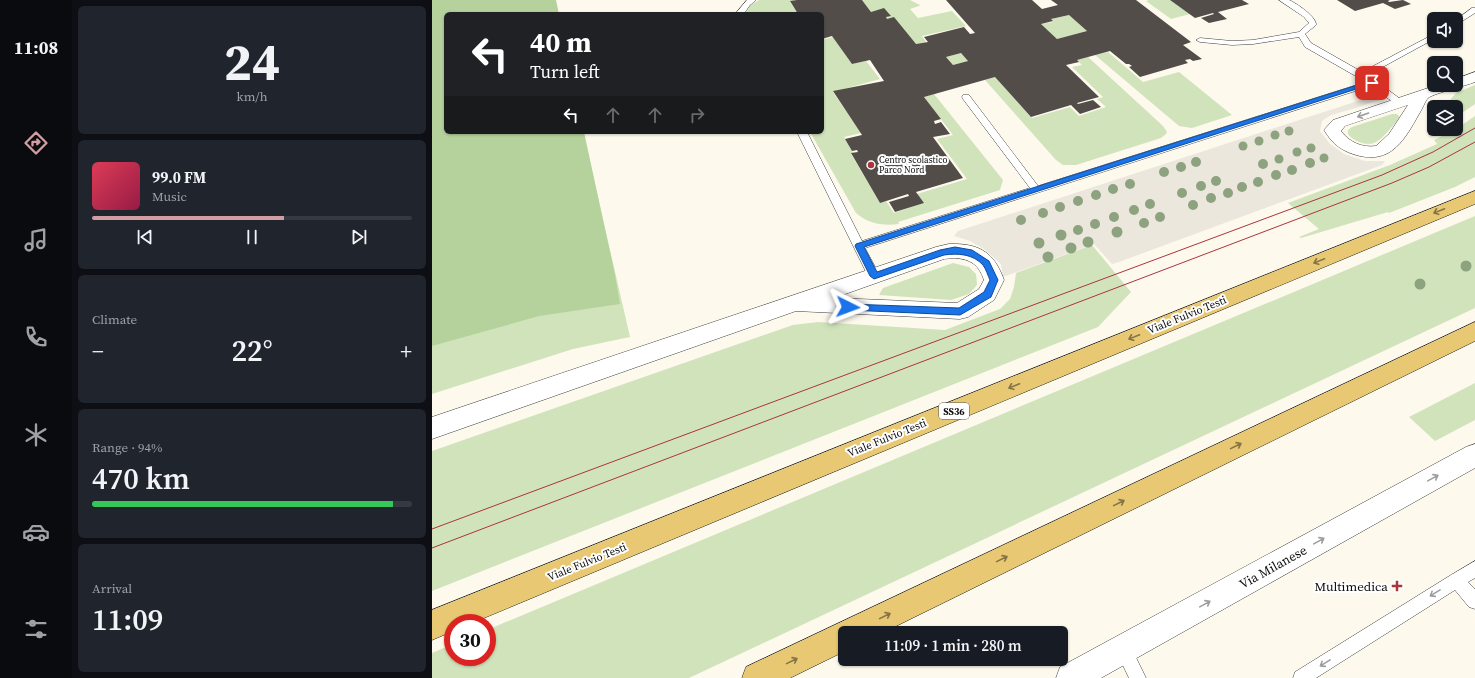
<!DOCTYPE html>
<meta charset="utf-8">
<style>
body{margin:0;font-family:"Source Serif 4",serif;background:#20242c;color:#f1f3f6;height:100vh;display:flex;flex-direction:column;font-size:15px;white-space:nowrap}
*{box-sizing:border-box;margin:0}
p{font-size:13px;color:#9ea1a6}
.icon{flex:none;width:22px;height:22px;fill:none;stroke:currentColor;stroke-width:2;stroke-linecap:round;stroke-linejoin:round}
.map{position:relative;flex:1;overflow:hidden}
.details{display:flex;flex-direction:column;gap:6px;padding:6px;background:#0d0f14;width:360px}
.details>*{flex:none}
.hud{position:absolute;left:12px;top:12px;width:380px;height:122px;border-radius:6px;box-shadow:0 1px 3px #0004;background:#202124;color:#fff;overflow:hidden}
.fabs{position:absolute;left:995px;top:12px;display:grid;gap:8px}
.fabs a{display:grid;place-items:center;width:36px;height:36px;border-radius:6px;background:#171b24;box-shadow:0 1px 3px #0004;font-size:20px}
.speed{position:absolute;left:12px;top:614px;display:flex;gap:8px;font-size:20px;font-weight:700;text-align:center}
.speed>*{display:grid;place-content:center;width:52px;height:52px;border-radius:50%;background:#171b24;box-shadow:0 1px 3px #0004;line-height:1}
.speed .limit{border:6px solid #d22;background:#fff;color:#111}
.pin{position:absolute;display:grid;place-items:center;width:34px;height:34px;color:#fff;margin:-17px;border-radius:8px;box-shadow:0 2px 6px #0006}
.me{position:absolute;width:44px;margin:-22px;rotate:93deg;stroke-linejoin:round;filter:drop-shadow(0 0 3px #0008)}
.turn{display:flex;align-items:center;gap:14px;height:84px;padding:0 20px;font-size:18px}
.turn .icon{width:52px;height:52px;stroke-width:2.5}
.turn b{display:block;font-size:28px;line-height:34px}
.lanes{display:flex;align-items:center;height:38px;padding:0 20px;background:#0003;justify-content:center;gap:20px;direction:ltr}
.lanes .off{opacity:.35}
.big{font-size:30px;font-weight:600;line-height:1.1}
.details .tile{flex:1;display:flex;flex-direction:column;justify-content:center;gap:6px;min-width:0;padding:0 14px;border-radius:6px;background:#20242c}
.details .dial{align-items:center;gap:0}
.dial b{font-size:52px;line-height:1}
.song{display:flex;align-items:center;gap:12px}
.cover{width:48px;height:48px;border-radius:6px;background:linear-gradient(135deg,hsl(350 70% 55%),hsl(340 70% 35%))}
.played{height:4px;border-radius:2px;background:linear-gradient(90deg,#d29ea3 60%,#363941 60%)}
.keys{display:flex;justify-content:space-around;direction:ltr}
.heat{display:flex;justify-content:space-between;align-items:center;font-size:22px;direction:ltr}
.charge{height:6px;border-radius:3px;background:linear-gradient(90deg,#34c759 94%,#363941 0)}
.trip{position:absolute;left:406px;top:626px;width:230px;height:40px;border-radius:6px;background:#171b24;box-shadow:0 1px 3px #0004;font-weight:600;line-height:40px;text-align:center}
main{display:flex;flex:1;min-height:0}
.tab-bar{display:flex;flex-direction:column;width:72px;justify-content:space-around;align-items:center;background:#090b0e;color:#9ea1a6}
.tab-bar .icon{width:28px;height:28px}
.tab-bar .current{color:#d29ea3}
.tab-bar b{font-size:18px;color:#f1f3f6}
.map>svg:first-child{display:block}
</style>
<main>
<nav class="tab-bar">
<b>11:08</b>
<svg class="icon current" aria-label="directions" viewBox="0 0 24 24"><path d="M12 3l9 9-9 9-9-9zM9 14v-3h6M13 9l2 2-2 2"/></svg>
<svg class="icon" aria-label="music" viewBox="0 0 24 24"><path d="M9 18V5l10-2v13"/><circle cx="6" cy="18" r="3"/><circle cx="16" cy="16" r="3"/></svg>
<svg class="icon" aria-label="phone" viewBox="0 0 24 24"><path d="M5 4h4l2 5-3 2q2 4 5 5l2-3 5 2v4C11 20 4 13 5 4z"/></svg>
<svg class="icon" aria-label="climate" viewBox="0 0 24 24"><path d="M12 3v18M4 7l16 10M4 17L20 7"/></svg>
<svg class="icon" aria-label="car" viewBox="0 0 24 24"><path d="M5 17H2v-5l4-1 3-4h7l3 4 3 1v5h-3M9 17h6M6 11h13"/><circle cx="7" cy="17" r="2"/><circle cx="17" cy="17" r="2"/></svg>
<svg class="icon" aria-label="filters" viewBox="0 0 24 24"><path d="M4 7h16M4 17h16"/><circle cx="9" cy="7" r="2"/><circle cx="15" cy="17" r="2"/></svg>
</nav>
<section class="details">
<div class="tile dial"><b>24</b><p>km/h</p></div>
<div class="tile">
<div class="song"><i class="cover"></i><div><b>99.0 FM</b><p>Music</p></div></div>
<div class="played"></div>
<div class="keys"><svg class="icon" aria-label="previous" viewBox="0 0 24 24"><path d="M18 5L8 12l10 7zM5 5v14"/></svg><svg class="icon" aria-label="pause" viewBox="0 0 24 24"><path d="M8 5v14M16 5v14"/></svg><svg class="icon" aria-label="next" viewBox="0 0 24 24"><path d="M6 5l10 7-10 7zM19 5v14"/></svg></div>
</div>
<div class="tile"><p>Climate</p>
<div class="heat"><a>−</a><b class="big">22°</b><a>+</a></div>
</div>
<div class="tile"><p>Range · 94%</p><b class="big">470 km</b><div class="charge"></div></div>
<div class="tile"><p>Arrival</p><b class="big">11:09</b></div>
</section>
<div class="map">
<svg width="1043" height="678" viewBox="0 0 1043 678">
<rect width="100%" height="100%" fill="#fdf9ed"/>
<path fill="#d1e3bb" d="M0 0 14 14V132H151L198 337 141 349 0 394Z
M327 0H364L358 2 366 14H313L317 6Z
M430 0H478L488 5 487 6 478 9 486 18 520 11 534 26 490 36 494 42 484 44 455 19 454 17 458 16 452 9 439 12Z
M717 0H738L758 14 739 19 714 1Z
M637 15 655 31 625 39 609 24 621 22 619 19Z
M401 37 420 64 434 61 448 79 401 92 429 133 412 137 421 153 419 154 448 203 454 201 462 213 491 203 485 194 535 179 505 139 521 135 492 97 502 94 571 180 568 190 466 222 467 224C450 226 437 224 424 213L378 132H390V40Z
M676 52 711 82 747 72 800 115 760 128 747 126 663 55Z
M529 53 536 61 521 65 514 57Z
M656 57 731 126 735 132 734 134 729 138 644 165H631L624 160 553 80 563 77 600 118 638 107 647 116 674 107 665 99 671 97 640 67 650 65 645 60Z
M1043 85V104L1024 117V107H1012L1024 93Z
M960 114H965L968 117C963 123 951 139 944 142 935 147 921 141 916 134V130L920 127Z
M1043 116V177L1023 187 957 213 956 212 869 238 867 237 887 229 856 203 958 165 1005 144 1002 140 1024 129Z
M1043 216V308L257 678H0V653L21 644V657H55V630Z
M660 245 699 292 666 327 0 591V451L361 325 386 322 513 330 568 309 578 299 582 287 584 273Z
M521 263 537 267 544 274 545 285 537 294 519 300 447 295 451 288Z
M1043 383V420L1003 441 977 417Z"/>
<path fill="#b5d29c" d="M0 0H124L127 14H14V132H152L183 275 188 304 107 316 0 346Z"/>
<path fill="#ece7dd" d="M941 96 947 100 924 108 899 115 890 121 888 131 898 144 912 154 933 161H953L950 165 687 262 680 264 662 244 571 277 569 264 552 249 538 241 522 236 526 231Z"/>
<path fill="#534d4a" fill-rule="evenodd" d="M365 0H430L439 12 452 8 459 16 454 17 455 19 462 17 484 44 496 42 492 37 532 27 538 34 543 33 514 0H600L610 9 626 5 619 0H704L759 42 751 45 770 59 761 61 758 59 753 60 756 63 708 77 697 67 700 66 697 64H694L678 51 645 60 647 62 634 65 667 97 645 103 646 104 661 100 669 107 648 114 639 105 599 117 563 77 492 97 509 119 502 121 503 124 509 122 518 134 501 137 531 178 484 192 492 203 463 212 457 202 477 196 476 194 448 203 419 153 426 152 425 150 420 151 413 139 430 135 401 91 452 81 438 60 420 64 400 36 390 39V14H366L358 1ZM637 15 655 31 625 39 609 24 621 21 619 19ZM529 53 536 61 521 65 514 57Z
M738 0H810L817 4 786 12 795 19 777 23 769 18 782 14 781 13 763 18Z
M905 0H958L956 1 957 2 971 0 979 4 963 9 951 3 923 11Z"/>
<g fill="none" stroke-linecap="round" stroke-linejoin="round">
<g stroke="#3f3f3f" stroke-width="1">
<path id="lane" d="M315 0H324L318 5 313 12 314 14H306L305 12Z
M847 0C850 0 854 0 857 0 864 3 885 17 884 25L873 34 879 43 930 72 1002 34V39L936 75 971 101 972 103 971 105H965L939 86 433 248 448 276 446 279 442 280 438 279 436 276 365 132H375L430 241 598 188 531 99 530 97 531 95H537L606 186 934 82 873 47 867 37 821 44 800 45 768 42 764 40 768 38 800 41 821 40 867 32 877 23 872 17Z
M1040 8H1043V13L1024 25V20Z
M1043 561V578L1036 582 1043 589V609L1037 607 1023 590 884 678H861L863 672 1019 575Z
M691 641 697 643 714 678H697L683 649 685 643Z"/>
</g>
<g stroke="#3f3f3f" stroke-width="1">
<path id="street" d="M1043 72V82C1033 86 1003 93 996 98 993 101 990 110 987 114 973 139 960 163 928 156 911 152 901 145 892 130L901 120 1005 85H1024V79ZM976 105 957 134 944 146C930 148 917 142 909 131L913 126Z
M517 244C547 243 562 252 572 280L562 300 536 317 528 319 364 311 0 439V417L504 247ZM523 258C539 259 547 265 552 280L547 289 525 303 402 298 512 259Z
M1043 444V468L669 678H624L628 667 1034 447Z"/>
</g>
<g stroke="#1d1d1d" stroke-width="1">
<path id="primary" d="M1043 191V204L40 623H21V631L0 640V610Z
M1043 322V341L450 633H413V651L358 678H310L314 667Z"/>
</g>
<use href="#lane" fill="#fff" fill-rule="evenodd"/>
<use href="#street" fill="#fff" fill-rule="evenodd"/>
<use href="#primary" fill="#e8c872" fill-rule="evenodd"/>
<path stroke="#ab353d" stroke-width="1" d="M0 529 950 175 1001 152 1043 128
M0 548 960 183 997 167 1043 142"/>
</g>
<g fill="#8da27e">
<circle cx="857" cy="131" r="4.5"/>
<circle cx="843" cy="135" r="4.5"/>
<circle cx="827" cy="141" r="4.5"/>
<circle cx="811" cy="146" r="4.5"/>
<circle cx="879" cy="148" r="4.5"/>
<circle cx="865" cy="152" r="4.5"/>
<circle cx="892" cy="158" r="4.5"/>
<circle cx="847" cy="159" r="4.5"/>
<circle cx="764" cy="162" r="5"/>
<circle cx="878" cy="163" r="5"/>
<circle cx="831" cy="164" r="5"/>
<circle cx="749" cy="167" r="5"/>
<circle cx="860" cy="170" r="5"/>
<circle cx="732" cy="172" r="5"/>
<circle cx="844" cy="175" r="5"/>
<circle cx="784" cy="181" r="5"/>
<circle cx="826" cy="182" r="5"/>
<circle cx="698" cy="184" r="5"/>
<circle cx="769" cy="186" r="5"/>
<circle cx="810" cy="187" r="5"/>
<circle cx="681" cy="189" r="5"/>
<circle cx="750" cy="193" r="5"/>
<circle cx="796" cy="193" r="5"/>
<circle cx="664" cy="195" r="5"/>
<circle cx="779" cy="198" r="5"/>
<circle cx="646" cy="201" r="5"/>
<circle cx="718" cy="204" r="5"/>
<circle cx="761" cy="205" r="5"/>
<circle cx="628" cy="207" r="5"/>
<circle cx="702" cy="210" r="5"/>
<circle cx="611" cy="213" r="5"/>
<circle cx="682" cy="217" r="5"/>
<circle cx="728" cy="217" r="5"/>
<circle cx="589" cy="220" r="5"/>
<circle cx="712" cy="223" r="5"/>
<circle cx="663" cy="224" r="5"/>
<circle cx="646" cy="230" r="5"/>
<circle cx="685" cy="232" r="5.5"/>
<circle cx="629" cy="235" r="5.5"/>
<circle cx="656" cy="242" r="5.5"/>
<circle cx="607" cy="243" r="5.5"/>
<circle cx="639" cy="248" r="5.5"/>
<circle cx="616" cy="257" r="5.5"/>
<circle cx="1034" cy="266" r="5.5"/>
<circle cx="988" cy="284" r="5.5"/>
</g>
<defs><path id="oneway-shaft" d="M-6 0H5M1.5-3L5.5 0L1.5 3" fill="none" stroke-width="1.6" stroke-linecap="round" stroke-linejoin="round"/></defs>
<g stroke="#9e9e9e">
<use href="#oneway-shaft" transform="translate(931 115) rotate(161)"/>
<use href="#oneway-shaft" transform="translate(1001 478) rotate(-29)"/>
<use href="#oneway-shaft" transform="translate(887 541) rotate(-29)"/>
<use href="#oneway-shaft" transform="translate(1003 593) rotate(148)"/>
<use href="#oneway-shaft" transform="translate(773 604) rotate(-29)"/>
<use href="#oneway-shaft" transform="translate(893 663) rotate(148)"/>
</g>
<g stroke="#857344">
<use href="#oneway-shaft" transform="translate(1007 211) rotate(158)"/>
<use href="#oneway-shaft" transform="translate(887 261) rotate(158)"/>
<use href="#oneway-shaft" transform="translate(702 337) rotate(158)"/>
<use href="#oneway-shaft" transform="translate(582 386) rotate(158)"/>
<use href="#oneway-shaft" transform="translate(804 446) rotate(-26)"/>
<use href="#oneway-shaft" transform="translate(687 503) rotate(-26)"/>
<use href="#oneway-shaft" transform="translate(570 559) rotate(-26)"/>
<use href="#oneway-shaft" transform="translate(453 616) rotate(-26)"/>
<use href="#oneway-shaft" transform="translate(360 661) rotate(-26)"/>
</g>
<path fill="#1a73e8" stroke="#114b97" d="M938 81 943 83 432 247 445 272 508 250 523 247 540 250 557 261 566 280 559 297 528 315 416 310 412 307 416 304 527 308 552 292 558 280C556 276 554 269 551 265 541 254 526 253 512 255L442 279 438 276 423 246 424 244Z"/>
<g fill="#ab353d" stroke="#fff" stroke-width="1.5">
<circle cx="439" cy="165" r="4"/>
<path d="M963 580h4v4h4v4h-4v4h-4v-4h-4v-4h4z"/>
</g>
<g text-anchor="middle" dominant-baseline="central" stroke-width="4" stroke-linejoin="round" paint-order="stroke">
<g font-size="9" fill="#0c0c0c" stroke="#fff" text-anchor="start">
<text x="447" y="160">Centro scolastico<tspan x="447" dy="10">Parco Nord</tspan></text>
</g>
<rect fill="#fff" stroke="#555" stroke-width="1" x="507" y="403" width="30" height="16" rx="3"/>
<g font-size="10" font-weight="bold" fill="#0c0c0c">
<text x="522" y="411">SS36</text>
</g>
<g font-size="11" fill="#0c0c0c" stroke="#fff">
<text transform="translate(755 315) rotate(-22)">Viale Fulvio Testi</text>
<text transform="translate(455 438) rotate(-22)">Viale Fulvio Testi</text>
<text transform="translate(155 562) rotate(-22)">Viale Fulvio Testi</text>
</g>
<g font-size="13" fill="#0c0c0c" stroke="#fff">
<text transform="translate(841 567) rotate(-29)">Via Milanese</text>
</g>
<g font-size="13" fill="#0c0c0c" stroke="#fff" text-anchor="end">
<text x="956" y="586">Multimedica</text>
</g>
</g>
</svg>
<div class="fabs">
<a><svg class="icon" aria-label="sound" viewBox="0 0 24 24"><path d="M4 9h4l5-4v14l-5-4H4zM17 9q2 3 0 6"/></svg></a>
<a><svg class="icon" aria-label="search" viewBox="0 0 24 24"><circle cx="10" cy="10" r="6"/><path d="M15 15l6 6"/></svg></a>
<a><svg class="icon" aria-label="layers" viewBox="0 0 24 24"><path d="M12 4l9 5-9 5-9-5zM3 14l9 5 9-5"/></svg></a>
</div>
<div class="speed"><div class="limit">30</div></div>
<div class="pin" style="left:940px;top:83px;background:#d93025"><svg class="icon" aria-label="arrive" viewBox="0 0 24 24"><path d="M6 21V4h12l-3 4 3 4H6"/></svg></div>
<svg class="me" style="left:416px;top:307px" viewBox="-20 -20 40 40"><path d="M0-17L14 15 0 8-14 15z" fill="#1a73e8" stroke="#fff" stroke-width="4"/></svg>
<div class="trip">11:09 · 1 min · 280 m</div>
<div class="hud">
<div class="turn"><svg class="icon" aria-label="left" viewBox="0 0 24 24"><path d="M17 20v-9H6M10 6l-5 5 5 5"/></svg><div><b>40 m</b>Turn left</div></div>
<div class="lanes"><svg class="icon" aria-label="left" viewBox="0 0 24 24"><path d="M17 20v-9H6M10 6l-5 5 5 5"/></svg><svg class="icon off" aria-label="ahead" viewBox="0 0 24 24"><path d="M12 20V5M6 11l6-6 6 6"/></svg><svg class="icon off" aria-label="ahead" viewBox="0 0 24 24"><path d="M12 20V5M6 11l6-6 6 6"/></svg><svg class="icon off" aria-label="right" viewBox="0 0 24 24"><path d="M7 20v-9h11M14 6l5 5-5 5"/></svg></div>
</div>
</div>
</main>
